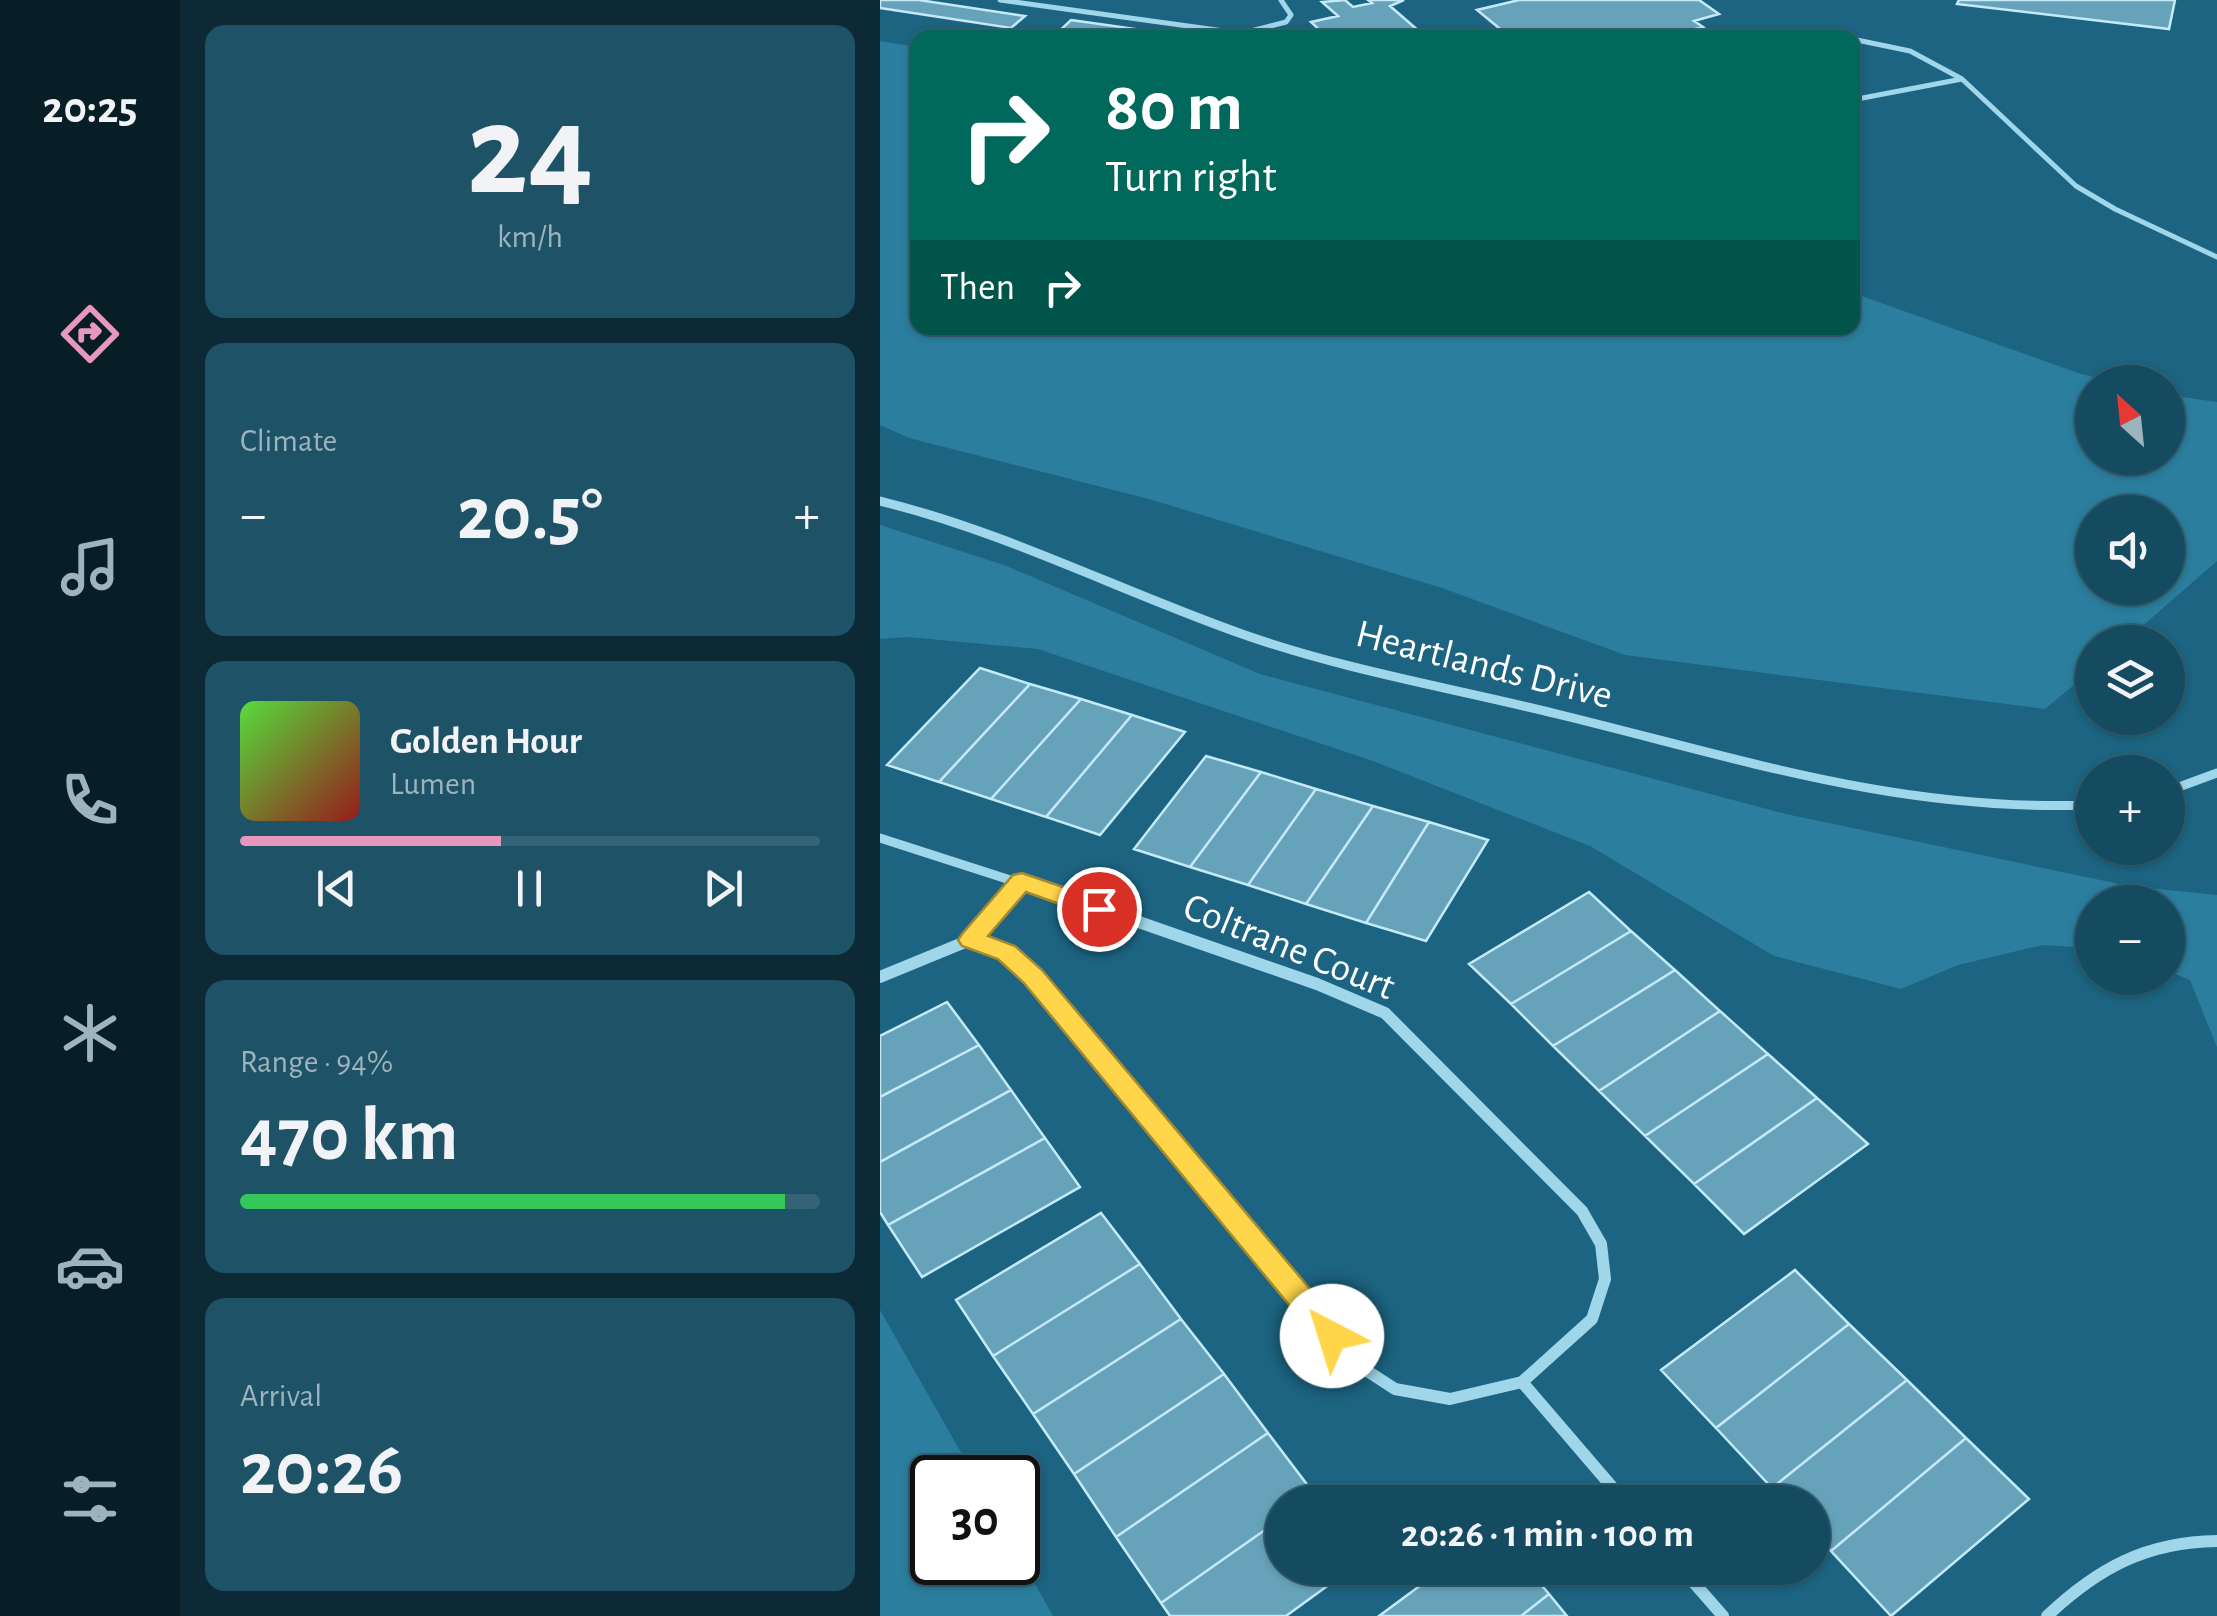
<!DOCTYPE html>
<meta charset="utf-8">
<style>
body{margin:0;font-family:"Alegreya Sans",sans-serif;background:#1e5267;color:#f1f3f6;height:100vh;display:flex;flex-direction:column;font-size:38px;white-space:nowrap}
*{box-sizing:border-box;margin:0}
p{font-size:32px;color:#9db3bd}
.icon{flex:none;width:55px;height:55px;fill:none;stroke:currentColor;stroke-width:2;stroke-linecap:round;stroke-linejoin:round}
.map{position:relative;flex:1;overflow:hidden}
.details{display:flex;flex-direction:column;gap:25px;padding:25px;background:#0c2935;width:700px}
.details>*{flex:none}
.banner{position:absolute;left:30px;top:30px;width:950px;height:305px;border-radius:20px;box-shadow:0 2px 8px #0004,0 0 0 2px #346376;background:#00695c;color:#fff;overflow:hidden}
.needle{width:65px;rotate:333deg}
.buttons{position:absolute;left:1195px;top:365px;display:grid;gap:20px}
.buttons a{display:grid;place-items:center;width:110px;height:110px;border-radius:50%;background:#154b61;box-shadow:0 2px 8px #0004,0 0 0 2px #346376;font-size:50px}
.speed{position:absolute;left:30px;top:1455px;display:flex;gap:20px;font-size:50px;font-weight:700;text-align:center}
.speed>*{display:grid;place-content:center;width:130px;height:130px;border-radius:50%;background:#154b61;box-shadow:0 2px 8px #0004,0 0 0 2px #346376;line-height:1}
.speed .limit{border:5px solid #111;border-radius:15px;background:#fff;color:#111}
.pin{position:absolute;display:grid;place-items:center;width:85px;height:85px;color:#fff;margin:-42px;border:5px solid #fff;border-radius:50%;box-shadow:0 2px 10px #0007}
.me{position:absolute;width:110px;margin:-55px;rotate:320deg;stroke-linejoin:round;filter:drop-shadow(0 0 8px #0008)}
.turn{display:flex;align-items:center;gap:35px;height:210px;padding:0 30px;font-size:45px}
.turn .icon{width:130px;height:130px;stroke-width:2.5}
.turn b{display:block;font-size:70px;line-height:85px}
.then{display:flex;align-items:center;height:95px;padding:0 30px;background:#0003;gap:20px;font-size:38px}
.big{font-size:75px;font-weight:700;line-height:1.1}
.details .widget{flex:1;display:flex;flex-direction:column;justify-content:center;gap:15px;min-width:0;padding:0 35px;border-radius:20px;background:#1e5267}
.details .dial{align-items:center;gap:0}
.dial b{font-size:130px;line-height:1}
.song{display:flex;align-items:center;gap:30px}
.cover{width:120px;height:120px;border-radius:15px;background:linear-gradient(135deg,hsl(110 70% 55%),hsl(0 70% 35%))}
.played{height:10px;border-radius:5px;background:linear-gradient(90deg,#e797bd 45%,#346376 45%)}
.keys{display:flex;justify-content:space-around;direction:ltr}
.heat{display:flex;justify-content:space-between;align-items:center;font-size:55px;direction:ltr}
.charge{height:15px;border-radius:8px;background:linear-gradient(90deg,#34c759 94%,#346376 0)}
.trip{position:absolute;left:385px;top:1485px;width:565px;height:100px;border-radius:50px;background:#154b61;box-shadow:0 2px 8px #0004,0 0 0 2px #346376;font-weight:700;line-height:100px;text-align:center}
main{display:flex;flex:1;min-height:0}
.tab-bar{display:flex;flex-direction:column;width:180px;justify-content:space-around;align-items:center;background:#081e27;color:#9db3bd}
.tab-bar .icon{width:70px;height:70px}
.tab-bar .selected{color:#e797bd}
.tab-bar b{font-size:45px;color:#f1f3f6}
.map>svg:first-child{display:block}
</style>
<main>
<nav class="tab-bar">
<b>20:25</b>
<svg class="icon selected" aria-label="directions" viewBox="0 0 24 24"><path d="M12 3l9 9-9 9-9-9zM9 14v-3h6M13 9l2 2-2 2"/></svg>
<svg class="icon" aria-label="music" viewBox="0 0 24 24"><path d="M9 18V5l10-2v13"/><circle cx="6" cy="18" r="3"/><circle cx="16" cy="16" r="3"/></svg>
<svg class="icon" aria-label="phone" viewBox="0 0 24 24"><path d="M5 4h4l2 5-3 2q2 4 5 5l2-3 5 2v4C11 20 4 13 5 4z"/></svg>
<svg class="icon" aria-label="climate" viewBox="0 0 24 24"><path d="M12 3v18M4 7l16 10M4 17L20 7"/></svg>
<svg class="icon" aria-label="car" viewBox="0 0 24 24"><path d="M5 17H2v-5l4-1 3-4h7l3 4 3 1v5h-3M9 17h6M6 11h13"/><circle cx="7" cy="17" r="2"/><circle cx="17" cy="17" r="2"/></svg>
<svg class="icon" aria-label="filters" viewBox="0 0 24 24"><path d="M4 7h16M4 17h16"/><circle cx="9" cy="7" r="2"/><circle cx="15" cy="17" r="2"/></svg>
</nav>
<section class="details">
<div class="widget dial"><b>24</b><p>km/h</p></div>
<div class="widget"><p>Climate</p>
<div class="heat"><a>−</a><b class="big">20.5°</b><a>+</a></div>
</div>
<div class="widget">
<div class="song"><i class="cover"></i><div><b>Golden Hour</b><p>Lumen</p></div></div>
<div class="played"></div>
<div class="keys"><svg class="icon" aria-label="previous" viewBox="0 0 24 24"><path d="M18 5L8 12l10 7zM5 5v14"/></svg><svg class="icon" aria-label="pause" viewBox="0 0 24 24"><path d="M8 5v14M16 5v14"/></svg><svg class="icon" aria-label="next" viewBox="0 0 24 24"><path d="M6 5l10 7-10 7zM19 5v14"/></svg></div>
</div>
<div class="widget"><p>Range · 94%</p><b class="big">470 km</b><div class="charge"></div></div>
<div class="widget"><p>Arrival</p><b class="big">20:26</b></div>
</section>
<div class="map">
<svg width="1337" height="1616" viewBox="0 0 1337 1616">
<rect width="100%" height="100%" fill="#1c6481"/>
<path fill="#2b7e9e" fill-rule="evenodd" d="M0 41 37 47 38 328H972L973 293 1201 374 1236 382H1212V458H1288V395L1337 402V561L1244 642H1212V670L1165 709 745 655 562 588 269 499 29 438 0 425ZM1212 512H1288V588H1212Z
M0 525 124 565 380 674 906 814 1249 886 1337 895V1047L1310 980 1288 971V902H1212V948L1163 945 1078 965 1021 989 894 956 710 846 493 761 158 649 28 637 0 639Z
M0 1310 95 1477 52 1478V1562H138V1553L173 1616H0Z"/>
<path fill="#66a3ba" stroke="#c5eaf7" stroke-width="2.5" d="M0 0H39L145 16 131 28 0 8Z
M465 0 473 7 492 3 488 0H524L510 6 547 38H448L431 22 458 16 442 2Z
M639 0H819L839 14 814 21 823 27 780 38H631L597 10Z
M1079 0H1295L1289 29 1077 4Z
M191 20 319 38 175 35Z
M100 668 150 684 59 782 7 765Z
M150 684 201 699 111 799 59 782Z
M201 699 252 715 166 817 111 799Z
M252 715 305 732 220 835 166 817Z
M326 756 381 772 310 867 254 849Z
M381 772 436 789 368 885 310 867Z
M436 789 493 806 426 904 368 885Z
M493 806 549 822 486 923 426 904Z
M549 822 608 840 546 941 486 923Z
M709 892 751 931 631 1004 589 964Z
M751 931 795 970 673 1046 631 1004Z
M795 970 840 1011 719 1091 673 1046Z
M67 1002 99 1045 0 1097V1036Z
M840 1011 888 1054 765 1136 719 1091Z
M99 1045 131 1090 0 1162V1097Z
M888 1054 937 1098 814 1184 765 1136Z
M131 1090 165 1138 8 1225 0 1212V1162Z
M937 1098 988 1144 864 1234 814 1184Z
M165 1138 200 1187 42 1277 8 1225Z
M221 1213 260 1264 113 1356 76 1300Z
M260 1264 301 1319 153 1414 113 1356Z
M915 1270 969 1324 836 1428 781 1370Z
M301 1319 344 1374 194 1474 153 1414Z
M969 1324 1027 1380 892 1488 836 1428Z
M344 1374 388 1433 236 1537 194 1474Z
M1027 1380 1086 1438 951 1551 932 1532V1502H905L892 1488Z
M388 1433 435 1495 424 1502H402V1518L281 1603 236 1537Z
M1086 1438 1149 1499 1011 1616 951 1551Z
M402 1518V1568H472L406 1616H290L281 1603Z
M564 1568H647L669 1594 641 1616H499Z
M669 1594 687 1616H641Z"/>
<g fill="none" stroke-linecap="round" stroke-linejoin="round">
<path stroke="#a0d6ea" stroke-width="5" d="M120 0 344 31H371L406 22 411 15 401 0
M972 39 1030 51 1082 79 972 100
M1082 79 1196 186 1235 209 1337 257"/>
<path stroke="#a0d6ea" stroke-width="9" d="M0 501C126 532 240 591 362 634 464 670 572 688 677 714 862 759 1018 812 1212 805
M1288 791 1337 773
M0 838 261 922
M105 922 142 881"/>
<path stroke="#a0d6ea" stroke-width="12" d="M90 940 108 920
M0 977 90 940 127 952 153 976 475 1363 515 1389 570 1399 642 1382 712 1319 725 1279 721 1244 702 1211 505 1013 437 984 253 920
M642 1382 745 1502
M801 1568 843 1616
M1167 1616C1218 1568 1266 1542 1337 1541"/>
</g>
<path fill="#ffd54a" stroke="#a68a30" stroke-width="2.5" d="M142 873 227 902 231 909 219 918 146 892 108 936 135 946 162 970 462 1327 466 1336 462 1345 452 1349 442 1345 144 983 118 959 82 946 78 940 82 934 133 875Z"/>
<g text-anchor="middle" dominant-baseline="central" stroke-width="10" stroke-linejoin="round" paint-order="stroke">
<g font-size="40" fill="#fff" stroke="#1c6481">
<text transform="translate(604 665) rotate(14)">Heartlands Drive</text>
<text transform="translate(409 947) rotate(22)">Coltrane Court</text>
</g>
</g>
</svg>
<div class="buttons">
<a><svg class="needle" viewBox="-14 -14 28 28"><path d="M0-13l5 13h-10z" fill="#e53935"/><path d="M0 13l5-13h-10z" fill="#9db3bd"/></svg></a>
<a><svg class="icon" aria-label="sound" viewBox="0 0 24 24"><path d="M4 9h4l5-4v14l-5-4H4zM17 9q2 3 0 6"/></svg></a>
<a><svg class="icon" aria-label="layers" viewBox="0 0 24 24"><path d="M12 4l9 5-9 5-9-5zM3 14l9 5 9-5"/></svg></a>
<a>+</a>
<a>−</a>
</div>
<div class="speed"><div class="limit">30</div></div>
<div class="pin" style="left:219px;top:909px;background:#d93025"><svg class="icon" aria-label="arrive" viewBox="0 0 24 24"><path d="M6 21V4h12l-3 4 3 4H6"/></svg></div>
<svg class="me" style="left:452px;top:1336px" viewBox="-20 -20 40 40"><circle r="19" fill="#fff"/><path d="M0-13L10 11 0 6-10 11z" fill="#ffd54a"/></svg>
<div class="trip">20:26 · 1 min · 100 m</div>
<div class="banner">
<div class="turn"><svg class="icon" aria-label="right" viewBox="0 0 24 24"><path d="M7 20v-9h11M14 6l5 5-5 5"/></svg><div><b>80 m</b>Turn right</div></div>
<div class="then">Then<svg class="icon" aria-label="right" viewBox="0 0 24 24"><path d="M7 20v-9h11M14 6l5 5-5 5"/></svg></div>
</div>
</div>
</main>
